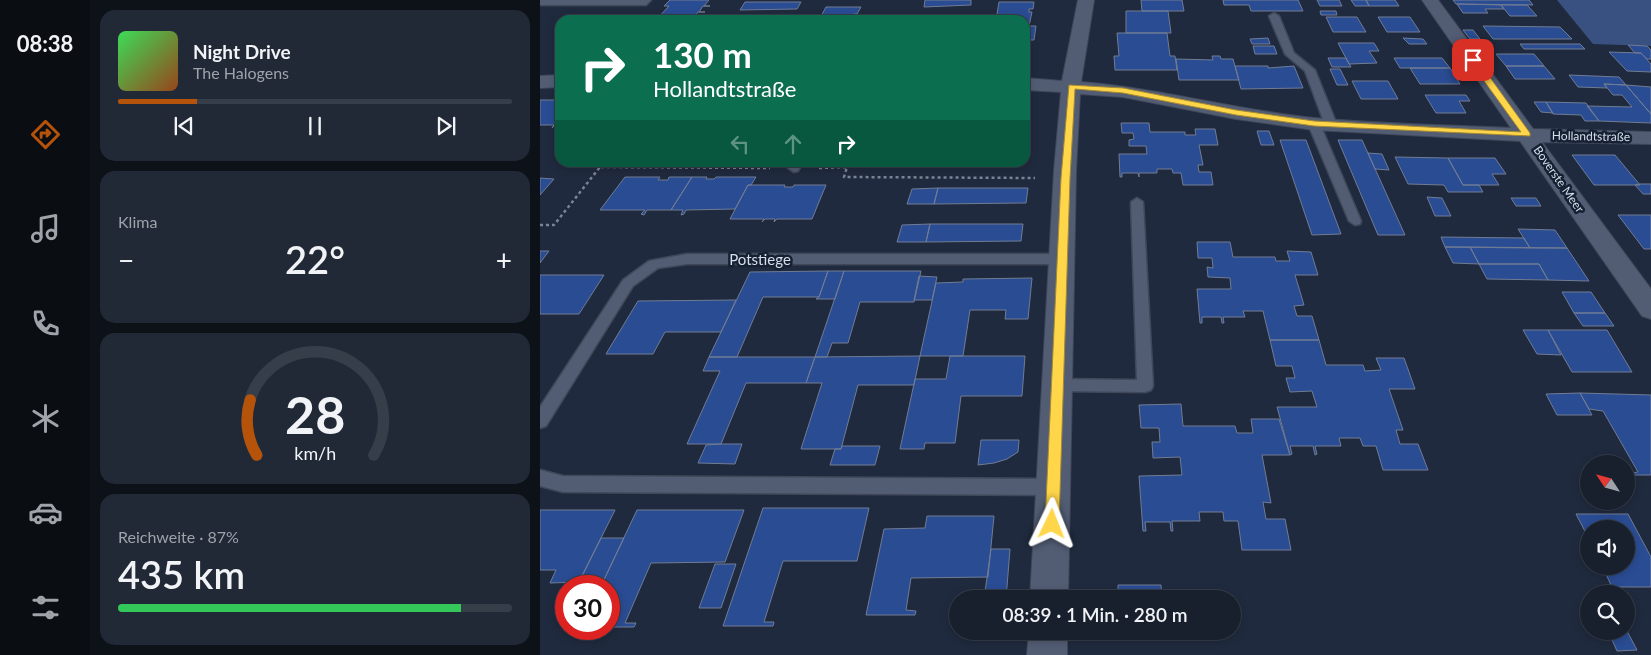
<!DOCTYPE html>
<html lang="de">
<meta charset="utf-8">
<style>
body{margin:0;font-family:Lato,sans-serif;background:#212836;color:#f1f3f6;height:100vh;display:flex;flex-direction:column;font-size:19px;white-space:nowrap}
*{box-sizing:border-box;margin:0}
p{font-size:16px;color:#9fa3aa}
.icon{flex:none;width:28px;height:28px;fill:none;stroke:currentColor;stroke-width:2;stroke-linecap:round;stroke-linejoin:round}
.map{position:relative;flex:1;overflow:hidden}
.panel{display:flex;flex-direction:column;gap:10px;padding:10px;background:#0d1219;width:450px}
.panel>*{flex:none}
.guide{position:absolute;left:15px;top:15px;width:475px;height:152px;border-radius:15px;box-shadow:0 2px 8px #0003,0 0 0 1px #363e4a;background:#0b6e4f;color:#fff;overflow:hidden}
.needle{width:32px;rotate:306deg}
.tools{position:absolute;left:1040px;top:455px;display:grid;gap:10px}
.tools a{display:grid;place-items:center;width:55px;height:55px;border-radius:50%;background:#18202e;box-shadow:0 2px 8px #0003,0 0 0 1px #363e4a;font-size:25px}
.speed{position:absolute;left:15px;top:575px;display:flex;gap:10px;font-size:25px;font-weight:700;text-align:center}
.speed>*{display:grid;place-content:center;width:65px;height:65px;border-radius:50%;background:#18202e;box-shadow:0 2px 8px #0003,0 0 0 1px #363e4a;line-height:1}
.speed .limit{border:8px solid #d22;background:#fff;color:#111}
.pin{position:absolute;display:grid;place-items:center;width:42px;height:42px;color:#fff;margin:-21px;border-radius:10px;box-shadow:0 2px 8px #0006}
.me{position:absolute;width:55px;margin:-28px;rotate:2deg;stroke-linejoin:round;filter:drop-shadow(0 0 4px #0008)}
.turn{display:flex;align-items:center;gap:18px;height:105px;padding:0 15px;font-size:22px}
.turn .icon{width:65px;height:65px;stroke-width:2.5}
.turn b{display:block;font-size:35px;line-height:42px}
.lanes{display:flex;align-items:center;height:48px;padding:0 15px;background:#0003;justify-content:center;gap:25px;direction:ltr}
.lanes .off{opacity:.35}
.big{font-size:38px;font-weight:600;line-height:1.1}
.panel .card{flex:1;display:flex;flex-direction:column;justify-content:center;gap:8px;min-width:0;padding:0 18px;border-radius:15px;background:#212836}
.panel .dial{align-items:center;gap:0}
.dial svg{height:130px;overflow:visible;fill:none;stroke:#363e4a;stroke-width:7;stroke-linecap:round;text-anchor:middle}
.dial text{fill:#f1f3f6;stroke:none}
.song{display:flex;align-items:center;gap:15px}
.cover{width:60px;height:60px;border-radius:8px;background:linear-gradient(135deg,hsl(130 70% 55%),hsl(20 70% 35%))}
.played{height:5px;border-radius:2px;background:linear-gradient(90deg,#b45309 20%,#363e4a 20%)}
.keys{display:flex;justify-content:space-around;direction:ltr}
.heat{display:flex;justify-content:space-between;align-items:center;font-size:28px;direction:ltr}
.charge{height:8px;border-radius:4px;background:linear-gradient(90deg,#34c759 87%,#363e4a 0)}
.trip{position:absolute;left:409px;top:590px;width:292px;height:50px;border-radius:25px;background:#18202e;box-shadow:0 2px 8px #0003,0 0 0 1px #363e4a;font-weight:600;line-height:50px;text-align:center}
main{display:flex;flex:1;min-height:0}
.dock{display:flex;flex-direction:column;width:90px;justify-content:space-around;align-items:center;background:#0a0d12;color:#9fa3aa}
.dock .icon{width:35px;height:35px}
.dock .active{color:#b45309}
.dock b{font-size:22px;color:#f1f3f6}
.map>svg:first-child{display:block}
</style>
<main>
<nav class="dock">
<b>08:38</b>
<svg class="icon active" aria-label="directions" viewBox="0 0 24 24"><path d="M12 3l9 9-9 9-9-9zM9 14v-3h6M13 9l2 2-2 2"/></svg>
<svg class="icon" aria-label="music" viewBox="0 0 24 24"><path d="M9 18V5l10-2v13"/><circle cx="6" cy="18" r="3"/><circle cx="16" cy="16" r="3"/></svg>
<svg class="icon" aria-label="phone" viewBox="0 0 24 24"><path d="M5 4h4l2 5-3 2q2 4 5 5l2-3 5 2v4C11 20 4 13 5 4z"/></svg>
<svg class="icon" aria-label="climate" viewBox="0 0 24 24"><path d="M12 3v18M4 7l16 10M4 17L20 7"/></svg>
<svg class="icon" aria-label="car" viewBox="0 0 24 24"><path d="M5 17H2v-5l4-1 3-4h7l3 4 3 1v5h-3M9 17h6M6 11h13"/><circle cx="7" cy="17" r="2"/><circle cx="17" cy="17" r="2"/></svg>
<svg class="icon" aria-label="filters" viewBox="0 0 24 24"><path d="M4 7h16M4 17h16"/><circle cx="9" cy="7" r="2"/><circle cx="15" cy="17" r="2"/></svg>
</nav>
<section class="panel">
<div class="card">
<div class="song"><i class="cover"></i><div><b>Night Drive</b><p>The Halogens</p></div></div>
<div class="played"></div>
<div class="keys"><svg class="icon" aria-label="previous" viewBox="0 0 24 24"><path d="M18 5L8 12l10 7zM5 5v14"/></svg><svg class="icon" aria-label="pause" viewBox="0 0 24 24"><path d="M8 5v14M16 5v14"/></svg><svg class="icon" aria-label="next" viewBox="0 0 24 24"><path d="M6 5l10 7-10 7zM19 5v14"/></svg></div>
</div>
<div class="card"><p>Klima</p>
<div class="heat"><a>−</a><b class="big">22°</b><a>+</a></div>
</div>
<div class="card dial"><svg viewBox="0 0 100 80">
<path d="M14 69A42 42 0 1 1 86 69"/>
<path d="M14 69A42 42 0 0 1 10 35" stroke="#b45309"/>
<text x="50" y="56" font-size="32" font-weight="700">28</text>
<text x="50" y="72" font-size="11">km/h</text>
</svg></div>
<div class="card"><p>Reichweite · 87%</p><b class="big">435 km</b><div class="charge"></div></div>
</section>
<div class="map">
<svg width="1111" height="655" viewBox="0 0 1111 655">
<rect width="100%" height="100%" fill="#202a3e"/>
<path fill="#395180" d="M1017 0H1111V46L1053 44Z"/>
<path fill="#2a4c93" stroke="#707c94" d="M130 0H169L164 6H170H163L159 12H165H158L152 20H116L129 6H124Z
M385 0H431V5L384 7Z
M601 0H642L644 11H602Z
M683 0H758L763 11H711L709 5H684Z
M777 0H799L802 6H780Z
M811 0H826L829 6H815Z
M826 0H855L859 6H829Z
M913 0H989L993 5 916 4Z
M205 2H261L257 9 200 10Z
M459 2H494L493 9H489V12H492L489 26H496L494 40H485V20H456Z
M917 4 961 5 964 9H945L948 13H923Z
M961 5H987L997 16H970Z
M286 7H321L317 14H314L312 18H316L314 20H279Z
M586 11H628L631 33H586Z
M780 11H796L797 15H781Z
M786 17H817L826 32H793Z
M838 17H870L880 32H847Z
M943 26 1020 27 1032 39H953Z
M923 30H933L940 39H930Z
M577 33H627L630 56H635L637 70H575L574 56H579Z
M728 38 730 44H712L710 39Z
M863 38 883 39 887 44H869Z
M798 43H834L839 51H829L837 63 809 64Z
M980 44H1040L1045 49H984Z
M1088 45 1107 46 1111 50V59H1107L1101 53H1095Z
M713 46H734L737 54H715Z
M1069 52 1101 53 1111 64V72L1087 71Z
M956 54H994L1004 66H966Z
M672 56H680L681 59H693L699 80H639L636 59 673 60Z
M788 58H806L811 67H792Z
M854 58H902L910 68H860Z
M695 66H728V68L754 66 763 88 701 89Z
M966 66H1004L1015 79H975Z
M870 68H910L920 84H880Z
M790 69H800L808 85H797Z
M1029 75 1079 77 1086 85 1064 84 1067 88 1038 87Z
M812 81H848L858 99H821Z
M1064 84 1086 85 1111 114V123L1059 121 1047 106 1092 107 1082 95H1073Z
M1086 85 1111 87V114Z
M885 95H926L930 101H919L926 113H896Z
M0 100H20V120L12 128 14 125H0Z
M994 102H1006L1013 113 1001 112Z
M1006 102 1046 103 1059 121H1045L1041 115 1013 114Z
M581 123H609L610 132H645V135H656L655 129H675L678 145H659L663 165H658L659 172H671L673 185H643L641 173H633L632 169H617V173H599V177L598 173H582V177H580L579 154H607L606 146H589V140L594 139 593 133H582Z
M717 131H729L734 145H721Z
M740 140H766L801 234 772 235Z
M798 140H822L865 235H838Z
M828 153 842 154 849 170 835 169Z
M1032 155H1075L1100 185H1054Z
M855 157 908 158 923 185H939L943 192H908L904 185 868 184Z
M908 158H955L966 174H952L959 185H923Z
M85 177H120L118 180H128L129 177H152L131 210H107L104 215 101 214 105 210H60Z
M152 177H167L166 179H174L176 177H216L211 185H208L195 209 146 210 144 214 141 215 143 210H131Z
M0 178 14 179 0 195Z
M1099 184H1111V194H1103L1095 185Z
M208 185H245L244 187H253L254 185H286L272 219H237L234 222 235 219H225L222 222 224 219H190Z
M398 188 394 204H367L372 189Z
M398 188H488L486 203 394 204Z
M887 197 902 198 911 216H895Z
M971 198H996L1001 206H976Z
M1078 215H1111V249H1104Z
M390 224 386 242H357L362 225Z
M390 224H483L481 241 386 242Z
M978 229 1015 230 1027 248H990Z
M901 237 984 238 990 248 905 247Z
M657 242H690L693 257H735L736 261H750L747 251 771 252 778 275H755L764 305 754 306 757 316H772L779 340H730L723 311H703L705 317H683L684 323H682L681 317H662V323H660L657 289H691L690 278 668 277 667 267 673 268 672 258H658Z
M905 247H930L939 264 913 263Z
M930 247 1027 248 1049 281 1008 280 999 264H939Z
M0 251H9L0 263Z
M939 264H999L1008 280 947 279Z
M288 271H304L295 299H276L279 297Z
M288 271 279 297H223L197 357H169L210 272Z
M304 271H381L374 302H320L308 343H292L287 357H275Z
M0 275H64L39 314H0Z
M379 276 397 277 392 300H374Z
M492 278 488 319H465L466 310H430L423 356H380L396 283 423 282V279Z
M1022 292H1051L1065 313H1034Z
M196 300 181 332H125L113 354H66L98 301Z
M1034 313H1065L1074 326H1043Z
M983 330H1008L1021 355 997 354Z
M1008 330H1067L1092 372H1032Z
M730 340H779L786 365H823L825 371 841 370 836 358H864L875 389H849L863 430H856L860 444H878L888 470H843L836 446H823L820 438H799L801 446H775L777 454 775 455 773 446H750L752 454 750 455 737 407H777L772 391 750 392 746 378H755L752 366H736Z
M380 356 374 385H318L301 449H261L282 383H266L275 357Z
M410 356H485L482 396H421L415 443H385L384 449H360L375 379H406Z
M169 357H275L266 383H206L181 444H147L180 371H163Z
M1040 393 1111 395V475H1093L1092 473 1098 472 1063 411 1049 409Z
M1040 393 1052 415H1017L1006 394Z
M641 404 643 426H695L697 433H713L711 419H739L750 455H722L731 503 723 502 726 519H745L751 550H702L698 521H684L683 512H659L660 521H632L633 531H631L630 522H605L606 531H603L599 476 642 475 640 457 613 458 612 442H620L619 428H601L599 405Z
M441 440H479L478 452 467 459 454 463 438 465Z
M181 444H202L195 464 158 463 166 445Z
M302 446H340L335 465H290L295 449H301Z
M223 508H329L317 561H243L224 622H234L233 626H183Z
M0 510H75L39 582 10 583 16 570H0Z
M97 510H204L185 562 111 563 85 623H96L94 627H69V586H61Z
M1036 514H1088L1111 557V587H1072L1062 566H1086V529H1049V539Z
M387 516H454L448 577 371 578 366 610 376 611 375 615H326L344 529 385 528Z
M61 538H84L61 586H35L39 582Z
M451 549H470L466 599H444Z
M175 564H196L181 608H159Z
M578 585H621L622 599H578Z
M1068 631H1087L1097 650 1077 651Z"/>
<g fill="none" stroke-linecap="round" stroke-linejoin="round">
<g stroke="#3f4758" stroke-width="3">
<path id="service" d="M0 0H111L106 5H0Z
M734 13 739 16 754 53 775 70 797 125 795 127 791 128 785 125 765 71 745 54 729 16Z
M774 121 780 124 821 221 820 224 815 225 809 221 768 124Z
M251 162H263L258 171 254 172 248 168Z
M597 198 603 202 613 386 611 390 605 392 518 391 512 389 510 385 512 381 518 379 597 380 591 202Z
M147 254H522L527 256 529 259 527 262 522 264H147L118 268 93 286 6 426 0 428V407L83 280 109 261Z
M0 470 23 476 514 479 520 481 523 487 520 493 514 495 23 492 0 486Z"/>
</g>
<g stroke="#3f4758" stroke-width="2">
<path id="minor" d="M538 0H554L541 82C620 88 695 110 774 118 839 124 905 125 971 128L882 0H898L993 129 1111 132V144L1002 142 1111 289V319L1102 316 980 141 774 130 696 119 583 97 540 94 536 171 528 599H490L514 171 521 92 485 90V78L522 81Z
M20 75V87L0 88V76Z
M489 631H527V655H487Z"/>
</g>
<path stroke="#7b8494" stroke-width="2.5" stroke-dasharray="3 3" stroke-linecap="butt" d="M61 167 230 168
M279 168 307 167 304 177 495 178
M0 225H14L64 162"/>
<use href="#service" fill="#525d74" fill-rule="evenodd"/>
<use href="#minor" fill="#525d74" fill-rule="evenodd"/>
</g>
<path fill="#ffd54a" stroke="#a68a30" d="M930 58H936L990 133V136L774 126 696 115 583 93 535 89 530 178 519 524 517 529 512 531 507 529 505 524 521 178 529 85 583 88 696 110 774 121 981 132 929 60Z"/>
<g text-anchor="middle" dominant-baseline="central" stroke-width="5" stroke-linejoin="round" paint-order="stroke">
<g font-size="12" fill="#d7deeb" stroke="#162033">
<text transform="translate(1051 136) rotate(1)">Hollandtstraße</text>
<text transform="translate(1019 179) rotate(55)">Boverste Meer</text>
</g>
<g font-size="15" fill="#d7deeb" stroke="#162033">
<text x="220" y="259">Potstiege</text>
</g>
</g>
</svg>
<div class="tools">
<a><svg class="needle" viewBox="-14 -14 28 28"><path d="M0-13l5 13h-10z" fill="#e53935"/><path d="M0 13l5-13h-10z" fill="#9fa3aa"/></svg></a>
<a><svg class="icon" aria-label="sound" viewBox="0 0 24 24"><path d="M4 9h4l5-4v14l-5-4H4zM17 9q2 3 0 6"/></svg></a>
<a><svg class="icon" aria-label="search" viewBox="0 0 24 24"><circle cx="10" cy="10" r="6"/><path d="M15 15l6 6"/></svg></a>
</div>
<div class="speed"><div class="limit">30</div></div>
<div class="pin" style="left:933px;top:60px;background:#d93025"><svg class="icon" aria-label="arrive" viewBox="0 0 24 24"><path d="M6 21V4h12l-3 4 3 4H6"/></svg></div>
<svg class="me" style="left:512px;top:524px" viewBox="-20 -20 40 40"><path d="M0-17L14 15 0 8-14 15z" fill="#ffd54a" stroke="#fff" stroke-width="4"/></svg>
<div class="trip">08:39 · 1 Min. · 280 m</div>
<div class="guide">
<div class="turn"><svg class="icon" aria-label="right" viewBox="0 0 24 24"><path d="M7 20v-9h11M14 6l5 5-5 5"/></svg><div><b>130 m</b>Hollandtstraße</div></div>
<div class="lanes"><svg class="icon off" aria-label="left" viewBox="0 0 24 24"><path d="M17 20v-9H6M10 6l-5 5 5 5"/></svg><svg class="icon off" aria-label="ahead" viewBox="0 0 24 24"><path d="M12 20V5M6 11l6-6 6 6"/></svg><svg class="icon" aria-label="right" viewBox="0 0 24 24"><path d="M7 20v-9h11M14 6l5 5-5 5"/></svg></div>
</div>
</div>
</main>
